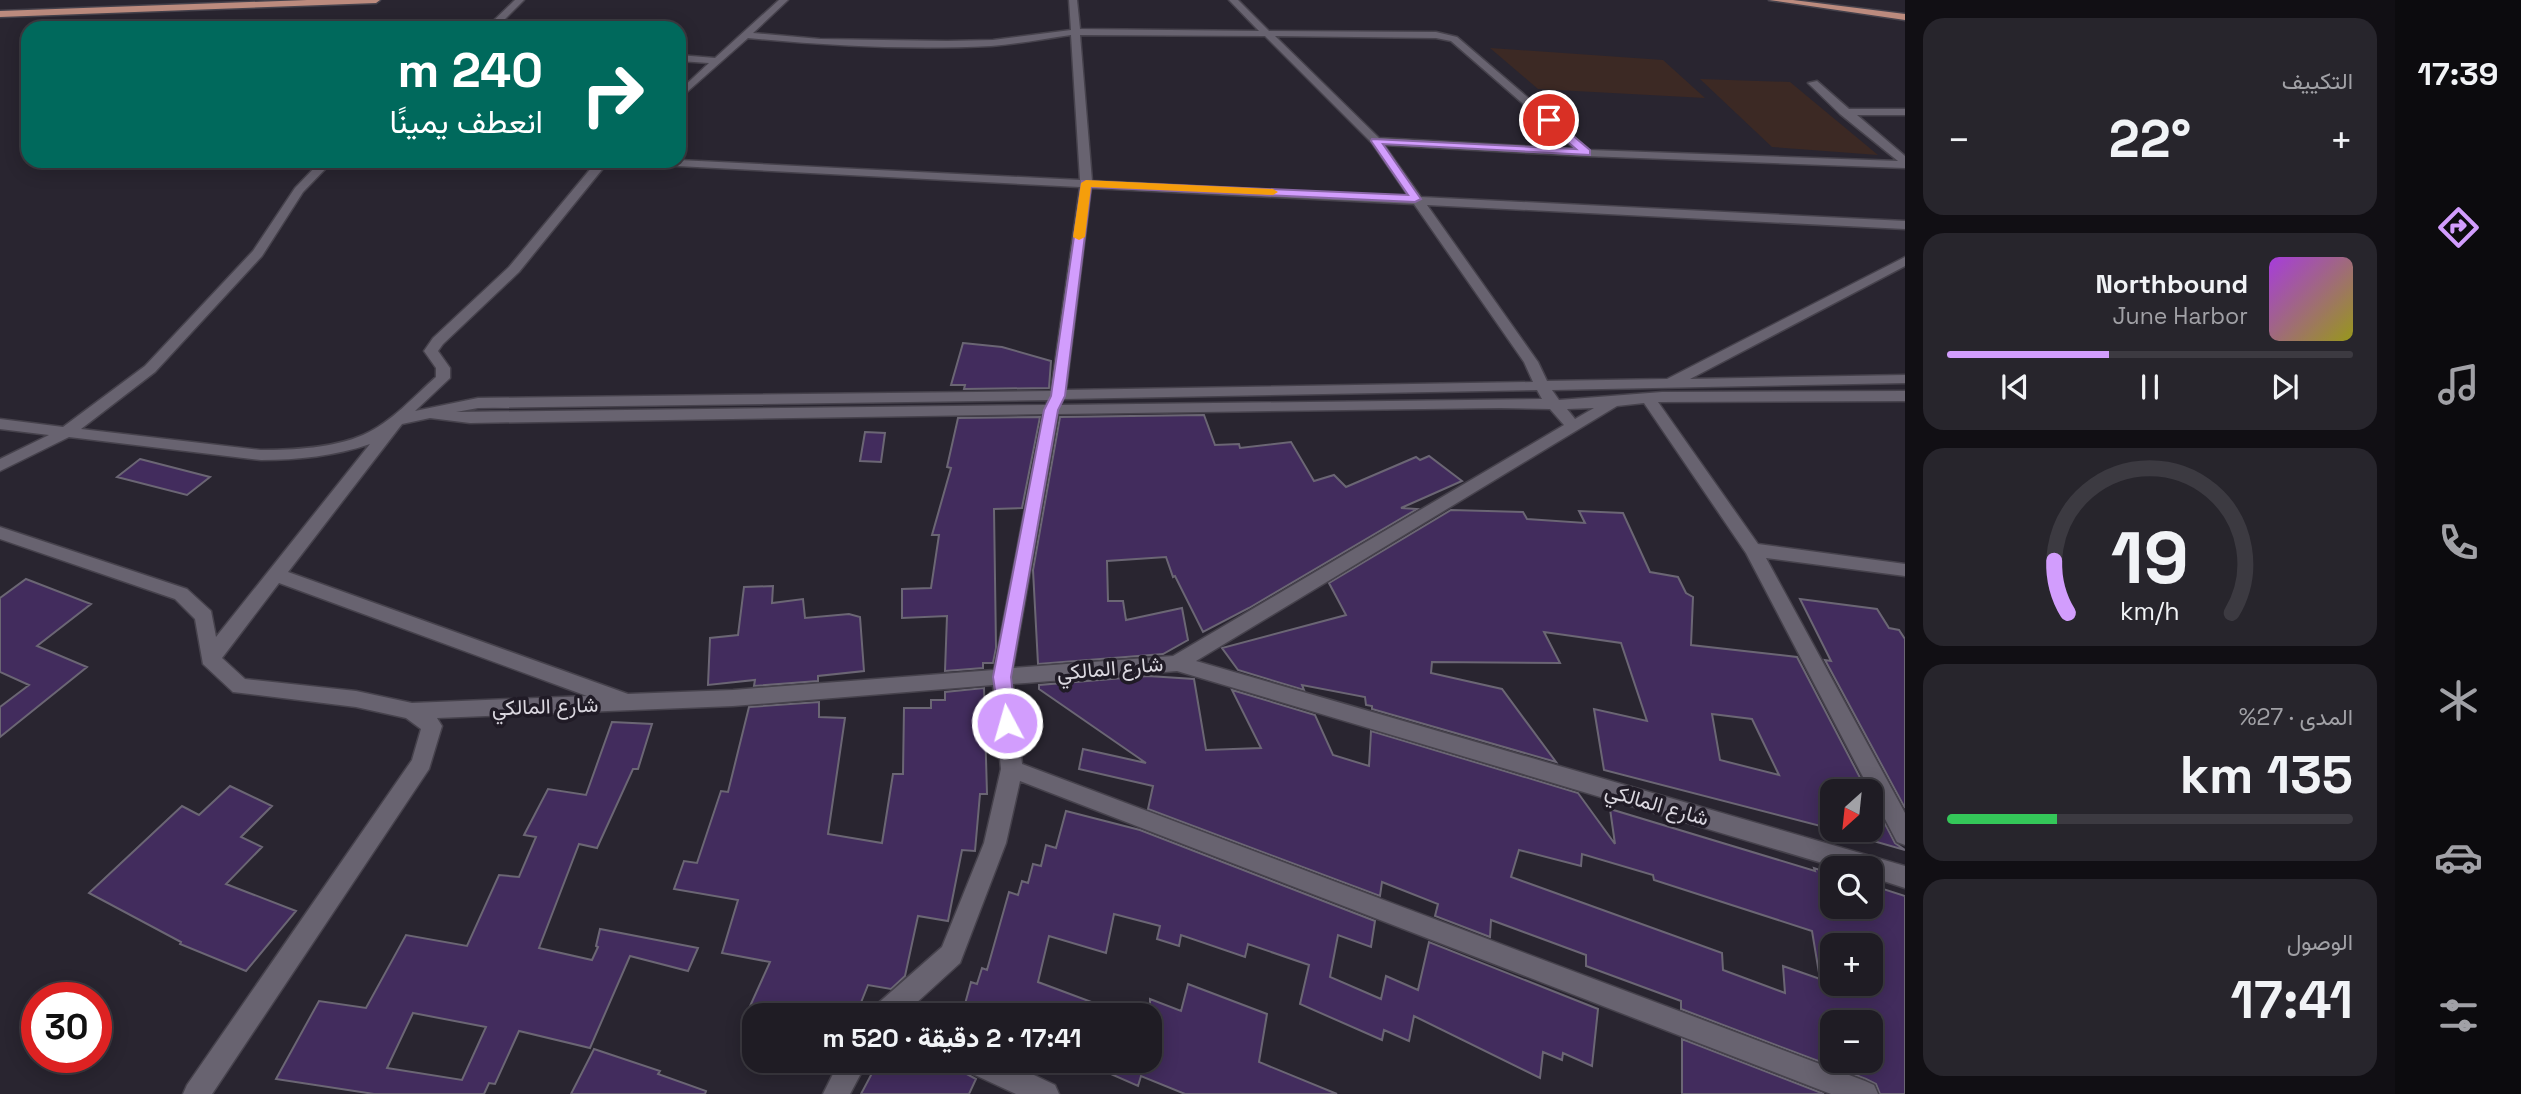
<!DOCTYPE html>
<html lang="ar">
<meta charset="utf-8">
<style>
body{margin:0;font-family:"Space Grotesk",Vazirmatn,sans-serif;background:#27252c;color:#f1f3f6;direction:rtl;height:100vh;display:flex;flex-direction:column;font-size:26px;white-space:nowrap}
*{box-sizing:border-box;margin:0}
p{font-size:23px;color:#a1a1a6}
.icon{flex:none;width:38px;height:38px;fill:none;stroke:currentColor;stroke-width:2;stroke-linecap:round;stroke-linejoin:round}
.map{position:relative;flex:1;overflow:hidden;direction:ltr}
.sheet{display:flex;flex-direction:column;gap:18px;padding:18px;background:#110f14;width:490px}
.sheet>*{flex:none}
.top-card{position:absolute;left:21px;top:21px;width:665px;height:147px;border-radius:21px;box-shadow:0 4px 18px #0003,0 0 0 2px #3c3a41;direction:rtl;background:#00695c;color:#fff;overflow:hidden}
.needle{width:46px;rotate:207deg}
.tools{position:absolute;left:1820px;top:779px;display:grid;gap:14px}
.tools a{display:grid;place-items:center;width:63px;height:63px;border-radius:14px;background:#1f1c24;box-shadow:0 4px 18px #0003,0 0 0 2px #3c3a41;font-size:35px}
.speed{position:absolute;left:21px;top:982px;display:flex;gap:14px;font-size:35px;font-weight:700;text-align:center}
.speed>*{display:grid;place-content:center;width:91px;height:91px;border-radius:50%;background:#1f1c24;box-shadow:0 4px 18px #0003,0 0 0 2px #3c3a41;line-height:1}
.speed .limit{border:10px solid #d22;background:#fff;color:#111}
.pin{position:absolute;display:grid;place-items:center;width:60px;height:60px;color:#fff;margin:-30px;border:4px solid #fff;border-radius:50%;box-shadow:0 2px 7px #0007}
.me{position:absolute;width:77px;margin:-38px;rotate:354deg;stroke-linejoin:round;filter:drop-shadow(0 0 5px #0008)}
.turn{display:flex;align-items:center;gap:24px;height:147px;padding:0 28px;font-size:32px}
.turn .icon{width:91px;height:91px;stroke-width:2.5}
.turn b{display:block;font-size:49px;line-height:60px}
.big{font-size:52px;font-weight:800;line-height:1.1}
.sheet .tile{flex:1;display:flex;flex-direction:column;justify-content:center;gap:10px;min-width:0;padding:0 24px;border-radius:21px;background:#27252c}
.sheet .dial{align-items:center;gap:0}
.dial svg{height:182px;overflow:visible;fill:none;stroke:#3c3a41;stroke-width:7;stroke-linecap:round;text-anchor:middle}
.dial text{fill:#f1f3f6;stroke:none}
.song{display:flex;align-items:center;gap:21px}
.cover{width:84px;height:84px;border-radius:10px;background:linear-gradient(135deg,hsl(280 70% 55%),hsl(60 70% 35%))}
.played{height:7px;border-radius:4px;background:linear-gradient(90deg,#d29dfd 40%,#3c3a41 40%)}
.keys{display:flex;justify-content:space-around;direction:ltr}
.heat{display:flex;justify-content:space-between;align-items:center;font-size:38px;direction:ltr}
.charge{height:10px;border-radius:5px;background:linear-gradient(90deg,#34c759 27%,#3c3a41 0)}
.trip{position:absolute;left:742px;top:1003px;width:420px;height:70px;border-radius:21px;background:#1f1c24;box-shadow:0 4px 18px #0003,0 0 0 2px #3c3a41;font-weight:800;line-height:70px;text-align:center;direction:rtl}
main{display:flex;flex:1;min-height:0}
.tabs{display:flex;flex-direction:column;width:126px;justify-content:space-around;align-items:center;background:#0c0b0e;color:#a1a1a6}
.tabs .icon{width:49px;height:49px}
.tabs .on{color:#d29dfd}
.tabs b{font-size:32px;color:#f1f3f6}
.map>svg:first-child{display:block}
</style>
<main>
<nav class="tabs">
<b>17:39</b>
<svg class="icon on" aria-label="directions" viewBox="0 0 24 24"><path d="M12 3l9 9-9 9-9-9zM9 14v-3h6M13 9l2 2-2 2"/></svg>
<svg class="icon" aria-label="music" viewBox="0 0 24 24"><path d="M9 18V5l10-2v13"/><circle cx="6" cy="18" r="3"/><circle cx="16" cy="16" r="3"/></svg>
<svg class="icon" aria-label="phone" viewBox="0 0 24 24"><path d="M5 4h4l2 5-3 2q2 4 5 5l2-3 5 2v4C11 20 4 13 5 4z"/></svg>
<svg class="icon" aria-label="climate" viewBox="0 0 24 24"><path d="M12 3v18M4 7l16 10M4 17L20 7"/></svg>
<svg class="icon" aria-label="car" viewBox="0 0 24 24"><path d="M5 17H2v-5l4-1 3-4h7l3 4 3 1v5h-3M9 17h6M6 11h13"/><circle cx="7" cy="17" r="2"/><circle cx="17" cy="17" r="2"/></svg>
<svg class="icon" aria-label="filters" viewBox="0 0 24 24"><path d="M4 7h16M4 17h16"/><circle cx="9" cy="7" r="2"/><circle cx="15" cy="17" r="2"/></svg>
</nav>
<section class="sheet">
<div class="tile"><p>التكييف</p>
<div class="heat"><a>−</a><b class="big">22°</b><a>+</a></div>
</div>
<div class="tile">
<div class="song"><i class="cover"></i><div><b>Northbound</b><p>June Harbor</p></div></div>
<div class="played"></div>
<div class="keys"><svg class="icon" aria-label="previous" viewBox="0 0 24 24"><path d="M18 5L8 12l10 7zM5 5v14"/></svg><svg class="icon" aria-label="pause" viewBox="0 0 24 24"><path d="M8 5v14M16 5v14"/></svg><svg class="icon" aria-label="next" viewBox="0 0 24 24"><path d="M6 5l10 7-10 7zM19 5v14"/></svg></div>
</div>
<div class="tile dial"><svg viewBox="0 0 100 80">
<path d="M14 69A42 42 0 1 1 86 69"/>
<path d="M14 69A42 42 0 0 1 8 46" stroke="#d29dfd"/>
<text x="50" y="56" font-size="32" font-weight="700">19</text>
<text x="50" y="72" font-size="11">km/h</text>
</svg></div>
<div class="tile"><p>المدى · 27%</p><b class="big">135 km</b><div class="charge"></div></div>
<div class="tile"><p>الوصول</p><b class="big">17:41</b></div>
</section>
<div class="map">
<svg width="1905" height="1094" viewBox="0 0 1905 1094">
<rect width="100%" height="100%" fill="#292530"/>
<path fill="#3c2924" d="M1490 48 1663 60 1705 98 1538 89Z
M1700 79 1790 82 1878 155 1772 147Z"/>
<path fill="#422c5d" stroke="#6b6674" stroke-width="2" fill-rule="evenodd" d="M963 343 1002 347 1051 361 1049 388 964 389 965 385H951Z
M1204 415 1215 445 1239 444 1240 448 1291 442 1314 481 1334 475 1346 487 1416 457 1420 460 1429 456 1462 481 1401 508 1417 509 1249 608 1203 632 1175 576 1173 577 1166 557 1107 561 1108 601H1123L1126 620 1182 608 1188 640 1163 654 1038 664 1033 570 1060 417Z
M1040 417 1022 508 994 509 996 648 993 663H983V668L945 671 947 616 902 618V589L931 588 939 535H932L951 468 947 467 958 418Z
M865 432 885 433 881 462 860 461Z
M140 459 210 477 187 495 117 477Z
M1451 510 1523 512 1527 519 1585 523 1579 511 1623 513 1650 572 1678 577 1686 593 1693 597 1691 645 1797 657 1867 791H1832V829L1604 770 1594 709 1647 721 1621 643 1544 632 1560 663 1432 662 1431 673 1502 689 1556 762 1372 709V706L1366 705 1365 697 1302 685 1304 690 1238 670 1222 648 1346 615 1329 583ZM1712 714 1752 719 1779 775 1720 760Z
M26 579 91 604 37 646 87 667 0 737V707L29 685 0 672V598Z
M773 586 772 603 803 599 805 618 849 614 860 617 864 671 818 676V681L754 686 755 680 708 685 710 638 738 635 744 587Z
M1800 599 1877 609 1889 628 1899 630 1905 639V808L1825 660 1831 661Z
M1148 676 1194 679 1206 750 1261 748 1232 690 1315 715 1333 755 1369 766 1371 731 1578 793 1615 844 1610 809 1815 871 1814 868 1832 874V906H1871V885L1905 896V1094H1880L1876 1084 1866 1079 1681 1009V1001L1586 966V955L1491 920 1490 937 1435 916 1438 904 1382 882 1380 896 1148 809 1153 786 1079 769 1083 749 1146 763 1039 689V685ZM1519 850 1581 866 1582 854 1653 875 1654 880 1812 931 1820 979 1783 966 1785 993 1723 970 1722 953 1511 877ZM1832 945H1871V984H1832ZM1832 1022H1871V1060H1832Z
M984 688 987 794H980L975 851 962 850 948 921 918 916 905 976 891 989 868 985 856 1015H746L770 962 722 953 738 900 674 889 684 861 697 863 721 791 728 792 749 707 819 702V717L845 718 828 834 882 843 893 774H903L904 708H931V700H945V692Z
M612 722 652 724 638 769H633L597 848 579 844 539 948 592 960 598 947 596 946 600 929 698 948 688 971 630 956 590 1048 519 1031 495 1084 489 1083 484 1094H374L276 1079 319 1001 366 1008 406 935 467 946 499 875 519 877 536 837 524 835 548 789 586 795ZM413 1013 486 1027 462 1080 387 1068Z
M230 786 272 806 241 837 262 847 226 884 296 911 246 971 180 944 181 942 89 893 182 806 199 815Z
M1871 797 1895 843 1905 850 1835 830H1871Z
M1066 811 1140 830 1375 921 1371 947 1338 935 1330 977 1381 999 1386 976 1418 990 1429 942 1598 1009 1592 1066 1563 1053 1562 1060 1543 1052 1540 1078 1414 1016 1409 1041 1384 1030 1382 1040 1300 1004 1309 965 1248 944 1245 957 1181 935 1179 946 1157 939 1160 926 1114 914 1106 953 1049 936 1038 982 1121 1013 1120 1015H962L971 982 977 984 982 968 987 970 1009 892 1018 895 1022 881 1028 883 1033 864 1041 866 1046 845 1056 848Z
M1188 984 1267 1014 1259 1062 1337 1094H1185L1141 1076 1138 1086 1079 1060H1150V999L1181 1011Z
M1682 1039 1824 1094H1682Z
M594 1049 660 1071 658 1074 706 1091 705 1094H571Z
M879 1060H941L976 1079 969 1094H861Z"/>
<g fill="none" stroke-linecap="round" stroke-linejoin="round">
<g stroke="#46424c" stroke-width="3">
<path id="minor" d="M515 0H524L496 28H486Z
M779 0H788L753 33 820 39 947 41 993 40 1071 30 1069 0H1077L1080 29 1259 31 1229 0H1238L1269 31 1436 32 1457 37 1589 150 1898 161 1840 114 1808 83 1817 81 1849 109H1905V115H1857L1905 156V168L1586 156 1384 145 1421 197 1905 221V229L1427 205 1538 362 1547 381 1667 379 1905 257V266L1690 379 1905 375V383L1552 390 1559 400 1662 392 1905 391V401L1658 402 1758 544 1905 564V576L1766 558 1905 813V845L1897 842 1746 553 1644 403 1617 406 1196 661 1905 866V888L1871 877V868H1839L1177 671 1013 684 1022 764 1865 1081 1874 1085 1878 1094H1831L1020 781 1006 843 960 963 903 1015H871L875 1006 942 947 984 843 1001 769 993 685 733 706 437 718 442 726 429 769 212 1094H183L187 1085 412 760 421 729 406 718 356 707 233 692 203 664 195 619 175 599 0 539V527L187 589 211 611 216 637 370 444C335 456 298 460 261 460L69 437 0 471V459L49 435 0 429V419L63 427 145 366 253 251 295 188 321 161H333L303 192 262 256 155 372 81 429 261 450C294 450 333 448 363 435 391 423 414 396 436 377V368L424 351 433 338 509 267 597 161H609L519 272 443 344 438 351 450 368V378L415 411 478 398 1051 391 1080 187 620 163 618 161 679 160 1080 180 1071 35C1044 39 1017 44 991 46 910 50 828 46 748 38L679 99V91L709 63 679 61V55L715 58ZM1080 35 1265 36 1372 143 1409 197 1092 181ZM1275 36 1436 38 1451 41 1575 149 1379 138ZM1091 188 1414 204 1524 362 1533 382 1066 390ZM1537 390 1542 399 1061 405 1063 399ZM1048 400 1046 405 456 412 478 408ZM1500 408 1550 409 1564 425 1173 656 1013 668 1058 414ZM1594 408 1575 419 1567 409ZM1043 414 994 670 733 690 628 694 288 572 402 424 430 418 470 423ZM279 583 587 696 412 703 356 691 245 679 222 658Z
M840 1060H868L850 1094H823Z
M958 1060H1002L1055 1085 1059 1094H1016L962 1069Z"/>
</g>
<g stroke="#46424c" stroke-width="3">
<path id="major" d="M307 0H380L376 3 0 17V11Z
M1769 0H1793L1905 14V20Z"/>
</g>
<use href="#minor" fill="#686370" fill-rule="evenodd"/>
<use href="#major" fill="#bc8b7e" fill-rule="evenodd"/>
</g>
<path fill="#d29dfd" stroke="#8866a4" stroke-width="2" d="M1545 118H1552L1590 150V155L1383 144 1421 199 1415 202 1091 187 1065 396 1058 410 1011 677 1016 723 1014 729 1007 731 1001 729 993 677 1044 410 1051 396 1082 181 1408 195 1371 141 1372 139 1576 149 1545 122Z"/>
<path fill="#f59e0b" d="M1086 180 1273 189 1278 192 1273 195 1091 187 1085 237 1079 240 1073 237 1081 183Z"/>
<g text-anchor="middle" dominant-baseline="central" stroke-width="7" stroke-linejoin="round" paint-order="stroke">
<g font-size="21" fill="#dad7df" stroke="#201b26">
<text transform="translate(1110 668) rotate(-5)">شارع المالكي</text>
<text transform="translate(545 706) rotate(-2)">شارع المالكي</text>
<text transform="translate(1657 804) rotate(16)">شارع المالكي</text>
</g>
</g>
</svg>
<div class="tools">
<a><svg class="needle" viewBox="-14 -14 28 28"><path d="M0-13l5 13h-10z" fill="#e53935"/><path d="M0 13l5-13h-10z" fill="#a1a1a6"/></svg></a>
<a><svg class="icon" aria-label="search" viewBox="0 0 24 24"><circle cx="10" cy="10" r="6"/><path d="M15 15l6 6"/></svg></a>
<a>+</a>
<a>−</a>
</div>
<div class="speed"><div class="limit">30</div></div>
<div class="pin" style="left:1549px;top:120px;background:#d93025"><svg class="icon" aria-label="arrive" viewBox="0 0 24 24"><path d="M6 21V4h12l-3 4 3 4H6"/></svg></div>
<svg class="me" style="left:1007px;top:723px" viewBox="-20 -20 40 40"><circle r="17" fill="#d29dfd" stroke="#fff" stroke-width="3"/><path d="M0-11L8 9 0 5-8 9z" fill="#fff"/></svg>
<div class="trip">17:41 · 2 دقيقة · 520 m</div>
<div class="top-card">
<div class="turn"><svg class="icon" aria-label="right" viewBox="0 0 24 24"><path d="M7 20v-9h11M14 6l5 5-5 5"/></svg><div><b>240 m</b>انعطف يمينًا</div></div>
</div>
</div>
</main>
